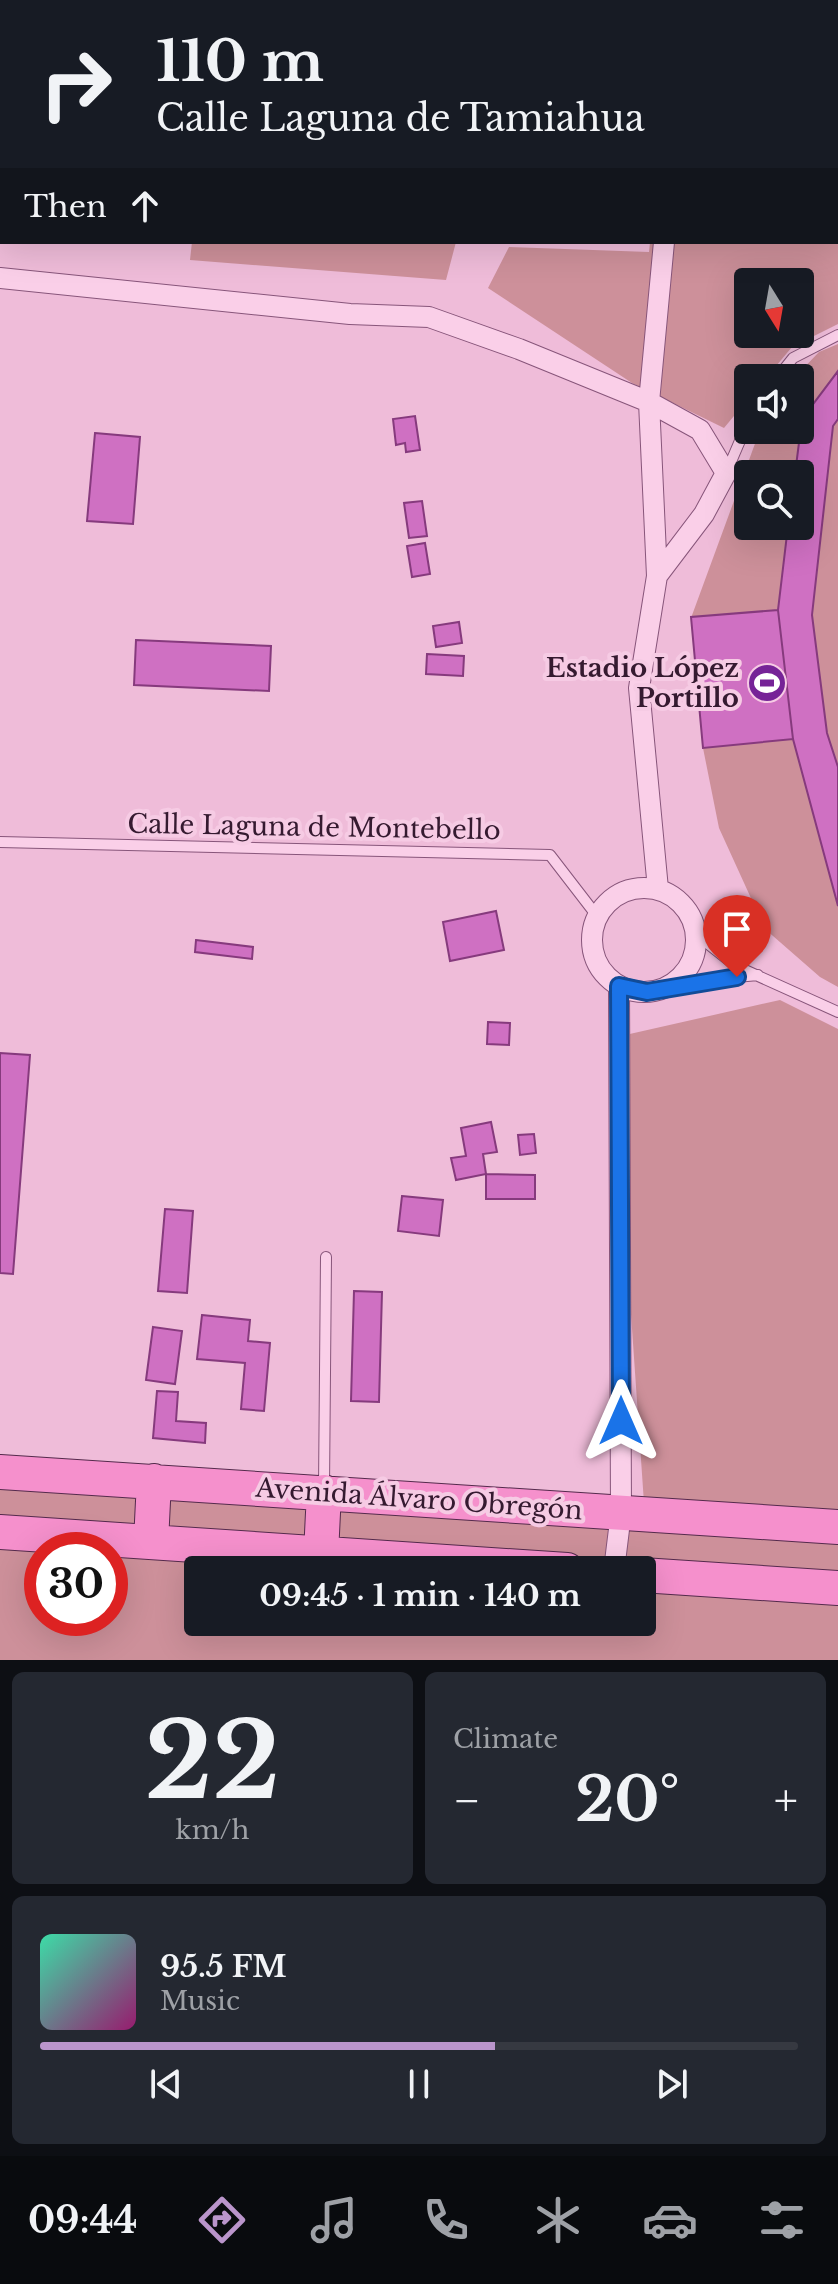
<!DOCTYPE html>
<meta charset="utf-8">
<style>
body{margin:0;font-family:"Libre Baskerville",serif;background:#242831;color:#f1f3f6;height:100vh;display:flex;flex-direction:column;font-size:30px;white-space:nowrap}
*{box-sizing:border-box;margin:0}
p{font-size:26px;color:#9ea1a6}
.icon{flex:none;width:44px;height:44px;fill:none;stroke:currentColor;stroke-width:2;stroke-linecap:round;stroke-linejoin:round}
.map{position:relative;height:1660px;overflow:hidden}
.sheet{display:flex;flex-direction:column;gap:12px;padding:12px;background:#0d0f14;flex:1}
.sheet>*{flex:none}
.banner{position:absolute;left:0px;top:0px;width:838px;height:244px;box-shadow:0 8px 32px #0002;background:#171b24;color:#f1f3f6;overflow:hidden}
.needle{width:52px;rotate:169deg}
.buttons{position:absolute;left:734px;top:268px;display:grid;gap:16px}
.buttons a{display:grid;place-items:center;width:80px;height:80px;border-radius:8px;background:#171b24;box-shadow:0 8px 32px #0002;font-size:40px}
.speed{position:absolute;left:24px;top:1532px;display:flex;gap:16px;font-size:40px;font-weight:700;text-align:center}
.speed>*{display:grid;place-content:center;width:104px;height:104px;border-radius:50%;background:#171b24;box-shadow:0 8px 32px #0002;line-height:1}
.speed .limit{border:12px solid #d22;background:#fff;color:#111}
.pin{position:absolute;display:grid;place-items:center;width:68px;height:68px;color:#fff;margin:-82px -34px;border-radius:50% 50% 50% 0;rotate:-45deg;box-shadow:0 0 8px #0007}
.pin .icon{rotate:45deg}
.me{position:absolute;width:88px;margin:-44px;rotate:0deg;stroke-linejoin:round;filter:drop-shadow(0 0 6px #0008)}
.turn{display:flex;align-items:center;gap:28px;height:168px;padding:0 24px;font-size:36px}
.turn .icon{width:104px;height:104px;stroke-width:2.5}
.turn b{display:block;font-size:56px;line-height:68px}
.then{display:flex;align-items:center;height:76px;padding:0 24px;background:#0003;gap:16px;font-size:30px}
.big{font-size:60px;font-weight:700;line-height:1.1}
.sheet .card{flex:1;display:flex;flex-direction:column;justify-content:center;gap:12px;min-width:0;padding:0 28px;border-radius:12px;background:#242831}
.sheet .dial{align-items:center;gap:0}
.dial b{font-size:104px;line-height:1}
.song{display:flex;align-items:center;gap:24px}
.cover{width:96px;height:96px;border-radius:12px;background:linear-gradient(135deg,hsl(160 70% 55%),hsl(320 70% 35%))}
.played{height:8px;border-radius:4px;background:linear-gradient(90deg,#ba95cb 60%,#363941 60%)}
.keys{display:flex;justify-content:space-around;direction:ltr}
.heat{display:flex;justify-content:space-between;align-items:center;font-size:44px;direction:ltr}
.sheet .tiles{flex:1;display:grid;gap:12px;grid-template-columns:1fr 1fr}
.card:last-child{grid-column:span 2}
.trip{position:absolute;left:184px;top:1556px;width:472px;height:80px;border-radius:8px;background:#171b24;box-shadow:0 8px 32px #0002;font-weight:700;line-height:80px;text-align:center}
.tabs{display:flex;height:128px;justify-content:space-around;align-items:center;background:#090b0e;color:#9ea1a6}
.tabs .icon{width:56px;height:56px}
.tabs .on{color:#ba95cb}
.tabs b{font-size:36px;color:#f1f3f6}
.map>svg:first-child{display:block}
</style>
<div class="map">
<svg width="838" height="1660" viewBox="0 0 838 1660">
<rect width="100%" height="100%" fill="#efbcd9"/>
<path fill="#cd909a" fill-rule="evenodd" d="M0 0H437L2 2V92Z
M663 0H838V324L792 347 766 378H748V399L724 428 632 383 488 288 509 247 649 252 650 242H836V2ZM748 282H800V334H748Z
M192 242H456L446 280 190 260Z
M838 344V987L820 977 765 929 719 828 703 748 691 618 760 430H800V378H794L819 352ZM748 474H800V526H748Z
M780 1000 838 1029V1660H0V1459L644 1503 612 1038ZM42 1550H110V1618H42ZM198 1570H642V1622H198Z"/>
<path fill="#cf70c2" stroke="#863a7d" stroke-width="2" d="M838 371V419L833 426 812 615 827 733 838 767V906L793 739 703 748 691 617 778 610 788 526H800V474H795L802 419Z
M838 371V419L833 426 812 615 827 733 838 767V906L793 739 778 610 788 526H800V474H795L802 419Z
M415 416 420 450 406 452 405 443 396 445 393 419Z
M95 433 140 437 133 524 87 521Z
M422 501 427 536 409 538 404 503Z
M425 543 430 574 412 577 407 546Z
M459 622 462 643 436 647 433 626Z
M136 640 271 646 269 691 134 685Z
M427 654 464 656 463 676 426 674Z
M496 911 504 950 450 961 443 922Z
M196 940 253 947 252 959 195 952Z
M488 1022 510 1023 509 1045 487 1044Z
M0 1053 30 1055 13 1274 0 1273Z
M491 1122 497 1152 483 1154 486 1174 456 1180 451 1158 466 1156 461 1128Z
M534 1134 536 1153 520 1155 518 1135Z
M486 1174 535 1175V1199H486Z
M402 1196 443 1200 439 1236 398 1231Z
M165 1209 193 1211 187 1293 158 1291Z
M354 1291 382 1292 379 1402 351 1401Z
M202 1315 250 1320 248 1341 270 1343 264 1411 241 1409 245 1363 197 1359Z
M153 1327 182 1331 175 1384 146 1380Z
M157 1391 178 1392 176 1421 206 1423 205 1443 153 1438Z"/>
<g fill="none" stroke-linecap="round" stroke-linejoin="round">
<g stroke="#87557a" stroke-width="12">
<path id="lane" d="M777 378 793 358 838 335
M727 471 748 422
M0 842 550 855 597 916
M697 935 736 966 838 1012
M661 989 715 979 758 975
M324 1487 326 1257"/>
</g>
<g stroke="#87557a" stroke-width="22">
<path id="street" d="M683 2V0
M0 278 350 314 429 317 519 349 649 402 700 430 726 473 704 514 657 576
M592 940a52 52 0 1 1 104 0a52 52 0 1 1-104 0Z
M658 889 639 688 657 576 649 402 664 242
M614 1570 621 1513 619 986"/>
</g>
<g stroke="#542a4c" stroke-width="36">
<path id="primary" d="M0 1472 838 1527
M0 1532 567 1570
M151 1542 154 1481
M321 1554 324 1492
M642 1575 838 1588"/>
</g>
<use href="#lane" stroke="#facfe8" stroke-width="10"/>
<use href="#street" stroke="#facfe8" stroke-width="20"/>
<use href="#primary" stroke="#f590cc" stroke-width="34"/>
</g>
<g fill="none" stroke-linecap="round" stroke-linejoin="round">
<g stroke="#114b97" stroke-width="20">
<path id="route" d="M621 1421 619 986 647 992 737 977"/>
</g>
<use href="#route" stroke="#1a73e8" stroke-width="14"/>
</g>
<defs>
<g id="stadium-disc" transform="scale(2)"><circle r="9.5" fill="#762397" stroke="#f6cbe4"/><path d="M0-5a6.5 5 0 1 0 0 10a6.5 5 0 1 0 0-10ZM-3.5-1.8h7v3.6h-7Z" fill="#fff"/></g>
</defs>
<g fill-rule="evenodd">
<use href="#stadium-disc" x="767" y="683"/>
</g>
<g text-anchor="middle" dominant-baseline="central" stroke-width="8" stroke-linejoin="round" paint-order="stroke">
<g font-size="26" font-weight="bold" fill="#351a30" stroke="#f6cbe4" text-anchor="end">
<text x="739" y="668">Estadio López<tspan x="739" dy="30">Portillo</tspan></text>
</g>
<g font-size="26" fill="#351a30" stroke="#f6cbe4">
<text transform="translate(314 827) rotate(1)">Calle Laguna de Montebello</text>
<text transform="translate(419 1499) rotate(4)">Avenida Álvaro Obregón</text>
</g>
</g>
</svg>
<div class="buttons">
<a><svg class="needle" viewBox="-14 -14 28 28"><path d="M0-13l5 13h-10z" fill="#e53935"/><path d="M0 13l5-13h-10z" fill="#9ea1a6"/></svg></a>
<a><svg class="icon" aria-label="sound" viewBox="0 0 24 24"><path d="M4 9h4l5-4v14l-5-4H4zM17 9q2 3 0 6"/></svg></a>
<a><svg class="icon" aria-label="search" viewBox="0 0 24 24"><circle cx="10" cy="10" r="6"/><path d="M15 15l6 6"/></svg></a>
</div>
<div class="speed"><div class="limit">30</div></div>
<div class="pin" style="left:737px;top:977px;background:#d93025"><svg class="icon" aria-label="arrive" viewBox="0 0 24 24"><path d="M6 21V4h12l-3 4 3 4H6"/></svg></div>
<svg class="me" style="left:621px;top:1421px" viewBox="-20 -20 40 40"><path d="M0-17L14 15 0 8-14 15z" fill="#1a73e8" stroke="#fff" stroke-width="4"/></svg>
<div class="trip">09:45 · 1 min · 140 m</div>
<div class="banner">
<div class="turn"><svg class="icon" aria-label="right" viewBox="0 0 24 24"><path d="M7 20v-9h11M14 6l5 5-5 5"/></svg><div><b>110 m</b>Calle Laguna de Tamiahua</div></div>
<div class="then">Then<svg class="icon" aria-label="ahead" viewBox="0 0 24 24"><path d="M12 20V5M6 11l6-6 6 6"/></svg></div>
</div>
</div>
<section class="sheet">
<div class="tiles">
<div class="card dial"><b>22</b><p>km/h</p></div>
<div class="card"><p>Climate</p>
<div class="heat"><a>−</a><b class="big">20°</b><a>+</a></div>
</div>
<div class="card">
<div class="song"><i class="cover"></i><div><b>95.5 FM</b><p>Music</p></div></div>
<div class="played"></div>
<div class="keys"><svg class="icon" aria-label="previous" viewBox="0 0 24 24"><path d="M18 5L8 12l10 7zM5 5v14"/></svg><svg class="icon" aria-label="pause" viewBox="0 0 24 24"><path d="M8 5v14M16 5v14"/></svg><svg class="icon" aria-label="next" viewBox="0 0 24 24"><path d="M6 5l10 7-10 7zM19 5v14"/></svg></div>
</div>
</div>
</section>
<nav class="tabs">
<b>09:44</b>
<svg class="icon on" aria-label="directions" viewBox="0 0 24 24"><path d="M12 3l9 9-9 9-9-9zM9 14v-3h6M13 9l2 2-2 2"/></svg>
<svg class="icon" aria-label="music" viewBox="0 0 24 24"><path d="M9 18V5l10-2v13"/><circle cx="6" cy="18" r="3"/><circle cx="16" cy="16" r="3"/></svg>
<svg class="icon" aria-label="phone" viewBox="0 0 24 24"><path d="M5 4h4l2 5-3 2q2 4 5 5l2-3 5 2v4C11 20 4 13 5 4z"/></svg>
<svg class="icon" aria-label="climate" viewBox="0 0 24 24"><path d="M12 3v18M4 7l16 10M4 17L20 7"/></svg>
<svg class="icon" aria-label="car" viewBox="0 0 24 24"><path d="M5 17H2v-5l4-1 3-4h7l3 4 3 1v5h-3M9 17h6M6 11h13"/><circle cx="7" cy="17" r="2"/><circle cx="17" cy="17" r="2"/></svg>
<svg class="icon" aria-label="filters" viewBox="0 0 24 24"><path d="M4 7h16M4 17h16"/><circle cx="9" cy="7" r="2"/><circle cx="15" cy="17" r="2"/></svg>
</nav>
